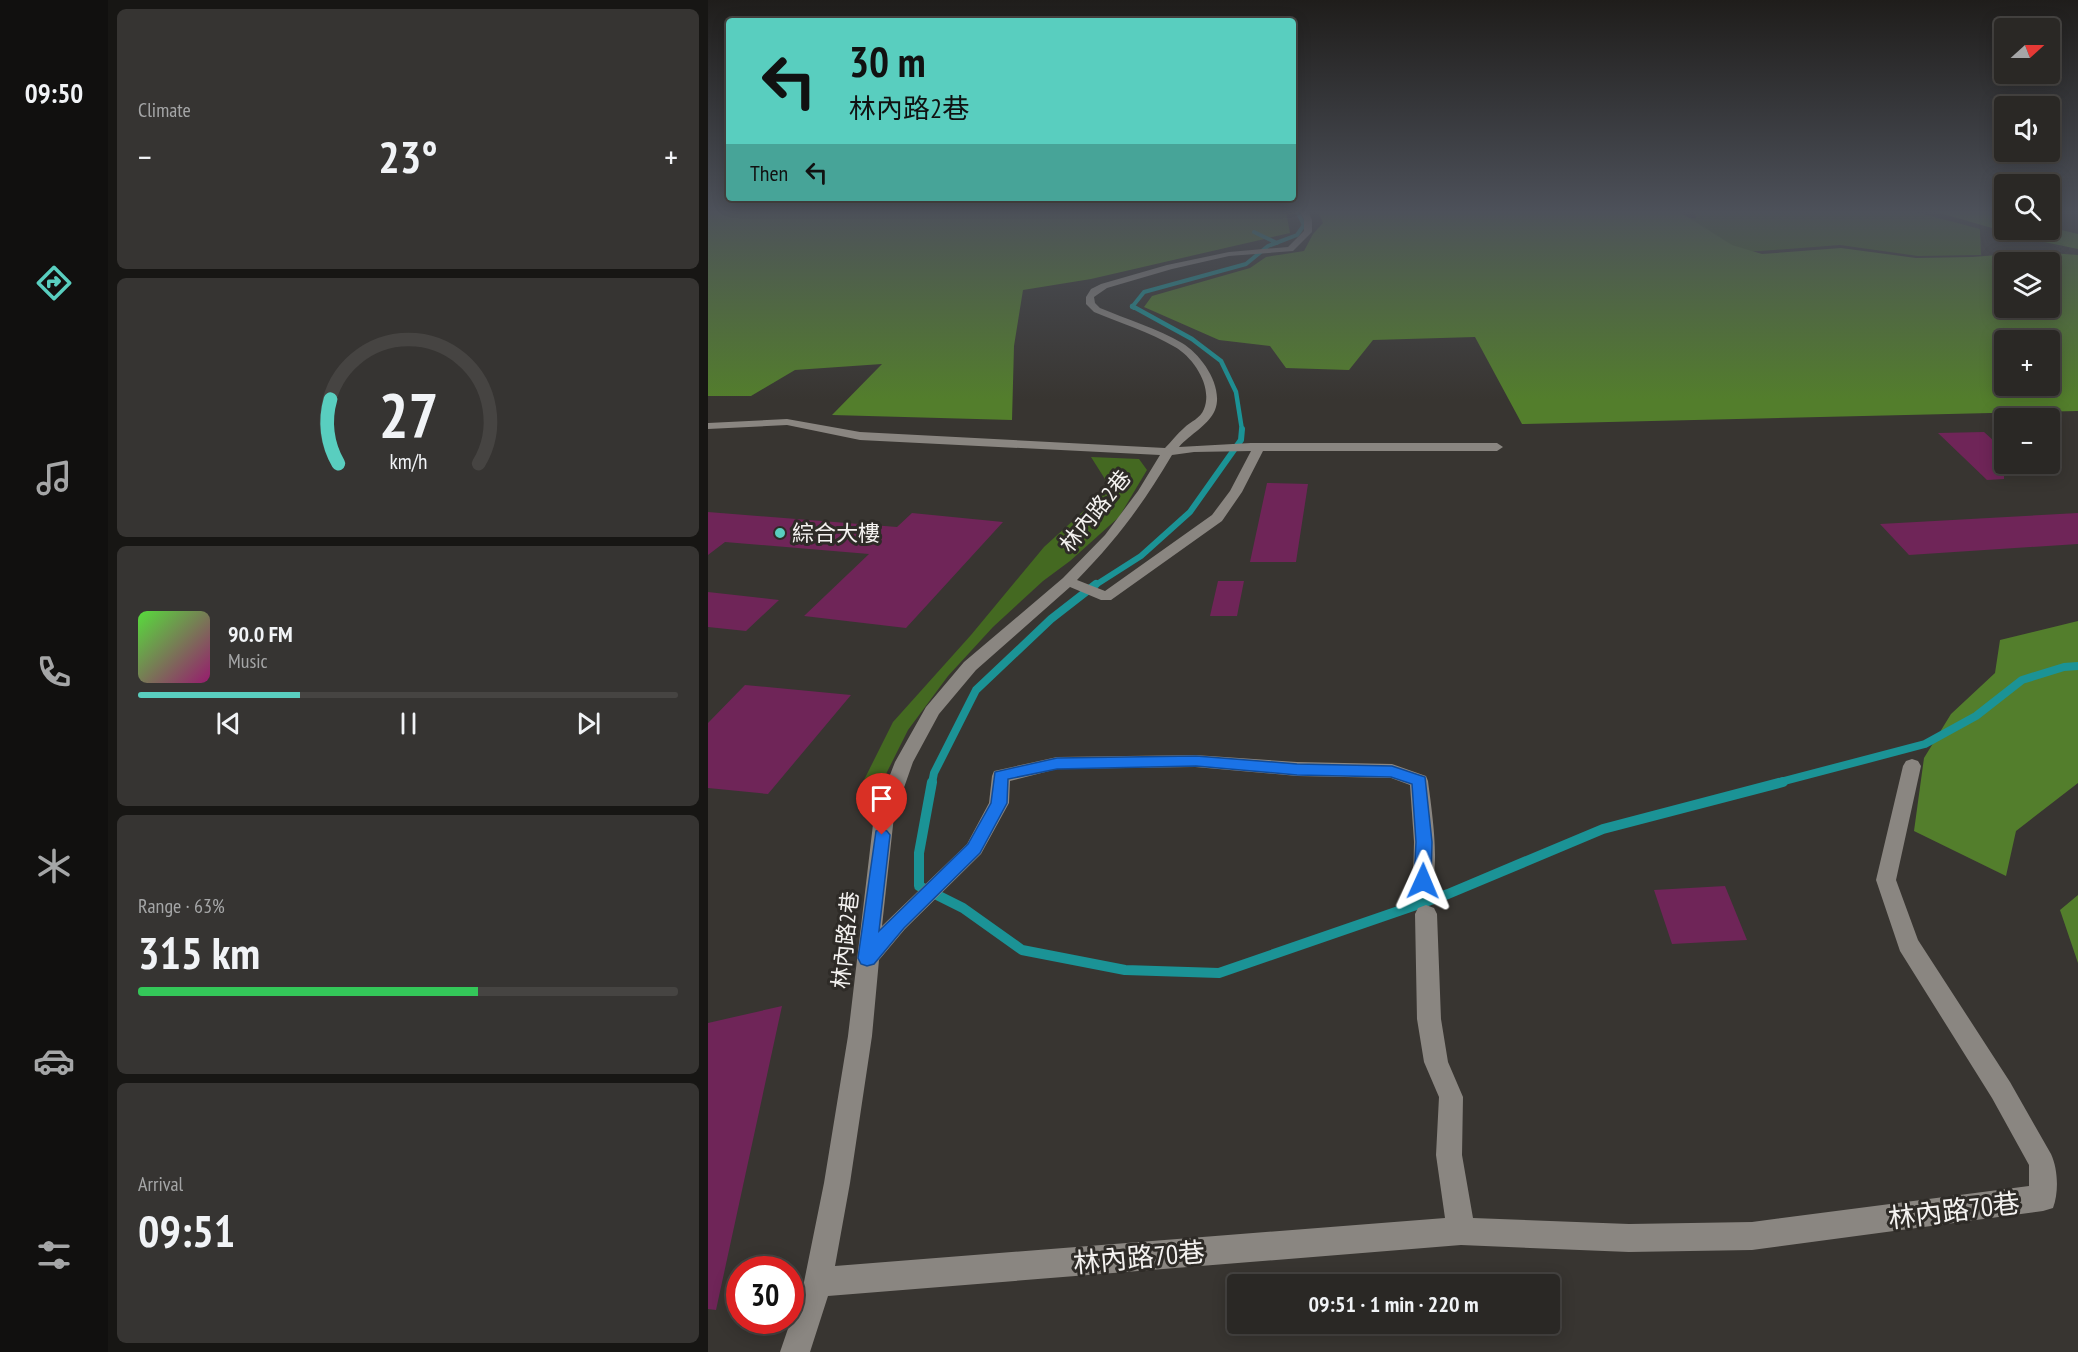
<!DOCTYPE html>
<meta charset="utf-8">
<style>
body{margin:0;font-family:"PT Sans Narrow","Noto Sans TC",sans-serif;background:#363432;color:#f1f3f6;height:100vh;display:flex;flex-direction:column;font-size:22px;white-space:nowrap}
*{box-sizing:border-box;margin:0}
p{font-size:20px;color:#a5a6a7}
.icon{flex:none;width:33px;height:33px;fill:none;stroke:currentColor;stroke-width:2;stroke-linecap:round;stroke-linejoin:round}
.map{position:relative;flex:1;overflow:hidden}
.panel{display:flex;flex-direction:column;gap:9px;padding:9px;background:#171614;width:600px}
.panel>*{flex:none}
.top-card{position:absolute;left:18px;top:18px;width:570px;height:183px;border-radius:6px;box-shadow:0 3px 15px #0003,0 0 0 2px #464442;background:#59cebf;color:#111;overflow:hidden}
.needle{width:39px;rotate:69deg}
.fabs{position:absolute;left:1286px;top:18px;display:grid;gap:12px}
.fabs a{display:grid;place-items:center;width:66px;height:66px;border-radius:6px;background:#2a2825;box-shadow:0 3px 15px #0003,0 0 0 2px #464442;font-size:30px}
.speed{position:absolute;left:18px;top:1256px;display:flex;gap:12px;font-size:30px;font-weight:700;text-align:center}
.speed>*{display:grid;place-content:center;width:78px;height:78px;border-radius:50%;background:#2a2825;box-shadow:0 3px 15px #0003,0 0 0 2px #464442;line-height:1}
.speed .limit{border:9px solid #d22;background:#fff;color:#111}
.pin{position:absolute;display:grid;place-items:center;width:51px;height:51px;color:#fff;margin:-62px -26px;border-radius:50% 50% 50% 0;rotate:-45deg;box-shadow:0 0 6px #0007}
.pin .icon{rotate:45deg}
.me{position:absolute;width:66px;margin:-33px;rotate:1deg;stroke-linejoin:round;filter:drop-shadow(0 0 4px #0008)}
.turn{display:flex;align-items:center;gap:21px;height:126px;padding:0 24px;font-size:27px}
.turn .icon{width:78px;height:78px;stroke-width:2.5}
.turn b{display:block;font-size:42px;line-height:51px}
.then{display:flex;align-items:center;height:57px;padding:0 24px;background:#0003;gap:12px;font-size:22px}
.big{font-size:45px;font-weight:800;line-height:1.1}
.panel .tile{flex:1;display:flex;flex-direction:column;justify-content:center;gap:9px;min-width:0;padding:0 21px;border-radius:9px;background:#363432}
.panel .dial{align-items:center;gap:0}
.dial svg{height:156px;overflow:visible;fill:none;stroke:#464442;stroke-width:7;stroke-linecap:round;text-anchor:middle}
.dial text{fill:#f1f3f6;stroke:none}
.song{display:flex;align-items:center;gap:18px}
.cover{width:72px;height:72px;border-radius:9px;background:linear-gradient(135deg,hsl(110 70% 55%),hsl(320 70% 35%))}
.played{height:6px;border-radius:3px;background:linear-gradient(90deg,#59cebf 30%,#464442 30%)}
.keys{display:flex;justify-content:space-around;direction:ltr}
.heat{display:flex;justify-content:space-between;align-items:center;font-size:33px;direction:ltr}
.charge{height:9px;border-radius:4px;background:linear-gradient(90deg,#34c759 63%,#464442 0)}
.trip{position:absolute;left:519px;top:1274px;width:333px;height:60px;border-radius:6px;background:#2a2825;box-shadow:0 3px 15px #0003,0 0 0 2px #464442;font-weight:800;line-height:60px;text-align:center}
main{display:flex;flex:1;min-height:0}
.menu{display:flex;flex-direction:column;width:108px;justify-content:space-around;align-items:center;background:#11100f;color:#a5a6a7}
.menu .icon{width:42px;height:42px}
.menu .current{color:#59cebf}
.menu b{font-size:27px;color:#f1f3f6}
.map>svg:first-child{display:block}
</style>
<main>
<nav class="menu">
<b>09:50</b>
<svg class="icon current" aria-label="directions" viewBox="0 0 24 24"><path d="M12 3l9 9-9 9-9-9zM9 14v-3h6M13 9l2 2-2 2"/></svg>
<svg class="icon" aria-label="music" viewBox="0 0 24 24"><path d="M9 18V5l10-2v13"/><circle cx="6" cy="18" r="3"/><circle cx="16" cy="16" r="3"/></svg>
<svg class="icon" aria-label="phone" viewBox="0 0 24 24"><path d="M5 4h4l2 5-3 2q2 4 5 5l2-3 5 2v4C11 20 4 13 5 4z"/></svg>
<svg class="icon" aria-label="climate" viewBox="0 0 24 24"><path d="M12 3v18M4 7l16 10M4 17L20 7"/></svg>
<svg class="icon" aria-label="car" viewBox="0 0 24 24"><path d="M5 17H2v-5l4-1 3-4h7l3 4 3 1v5h-3M9 17h6M6 11h13"/><circle cx="7" cy="17" r="2"/><circle cx="17" cy="17" r="2"/></svg>
<svg class="icon" aria-label="filters" viewBox="0 0 24 24"><path d="M4 7h16M4 17h16"/><circle cx="9" cy="7" r="2"/><circle cx="15" cy="17" r="2"/></svg>
</nav>
<section class="panel">
<div class="tile"><p>Climate</p>
<div class="heat"><a>−</a><b class="big">23°</b><a>+</a></div>
</div>
<div class="tile dial"><svg viewBox="0 0 100 80">
<path d="M14 69A42 42 0 1 1 86 69"/>
<path d="M14 69A42 42 0 0 1 10 36" stroke="#59cebf"/>
<text x="50" y="56" font-size="32" font-weight="700">27</text>
<text x="50" y="72" font-size="11">km/h</text>
</svg></div>
<div class="tile">
<div class="song"><i class="cover"></i><div><b>90.0 FM</b><p>Music</p></div></div>
<div class="played"></div>
<div class="keys"><svg class="icon" aria-label="previous" viewBox="0 0 24 24"><path d="M18 5L8 12l10 7zM5 5v14"/></svg><svg class="icon" aria-label="pause" viewBox="0 0 24 24"><path d="M8 5v14M16 5v14"/></svg><svg class="icon" aria-label="next" viewBox="0 0 24 24"><path d="M6 5l10 7-10 7zM19 5v14"/></svg></div>
</div>
<div class="tile"><p>Range · 63%</p><b class="big">315 km</b><div class="charge"></div></div>
<div class="tile"><p>Arrival</p><b class="big">09:51</b></div>
</section>
<div class="map">
<svg width="1370" height="1352" viewBox="0 0 1370 1352">
<rect width="100%" height="100%" fill="#383531"/>
<path fill="#446921" d="M987 211H1204L1272 229 1273 255 1210 256 1132 245 1053 251 975 254 949 217 988 218Z
M383 457 431 459 439 470 411 517 362 561 335 581 285 627 240 676 200 730 172 786 156 780 185 722 263 635 336 547 402 487Z"/>
<path fill="#537e2c" fill-rule="evenodd" d="M0 211H578L582 233 383 279 315 290 306 346 304 420 124 415 174 364 87 370 43 396H0Z
M610 211H970L1024 245 1054 254 1133 248 1208 258 1264 257 1330 252 1370 255V411L814 424 767 337 665 340 641 370 578 368 562 346 511 340 436 307 444 296 542 268 558 257 596 251 605 234 615 223ZM1296 262H1341V308H1296ZM1296 340H1341V386H1296Z
M1225 211H1277L1296 216V230H1341V227L1370 234V249L1322 239Z
M1370 621V783L1308 831 1298 876 1206 831 1216 758 1243 714 1287 673 1292 640Z
M1370 895V963L1352 910Z"/>
<g fill="none" stroke-linecap="round" stroke-linejoin="round">
<path stroke="#1b9396" stroke-width="4" d="M546 232 569 243
M426 308 424 307 436 292 538 264 560 246 589 235 596 225 589 211"/>
<path stroke="#1b9396" stroke-width="4.5" d="M424 306 484 339 513 361 528 392 534 430"/>
<path stroke="#1b9396" stroke-width="6" d="M386 586 433 556 482 512 533 440 534 429"/>
<path stroke="#1b9396" stroke-width="8" d="M224 783 226 773 268 690 343 619 388 584
M1069 783 1217 744 1268 716 1314 680 1356 667 1370 666"/>
<path stroke="#1b9396" stroke-width="10" d="M224 782 211 853V886L255 908 314 950 417 970 511 973 740 894 895 829 1075 782"/>
</g>
<path fill="#6f2558" d="M1276 432 1296 450V479L1279 480 1230 433Z
M559 483 600 484 588 562H542Z
M0 512 189 527 204 513 295 522 198 628 96 616 161 554 17 542 0 555Z
M1370 513V544L1201 555 1172 524Z
M510 581H536L529 616H502Z
M0 592 71 600 38 631 0 627Z
M37 685 143 695 60 794 0 788V723Z
M1017 886 1039 940 964 944 946 890Z
M74 1006 8 1310 0 1309V1023Z"/>
<g fill="none" stroke-linecap="round" stroke-linejoin="round">
<path fill="#8a8681" fill-rule="evenodd" d="M592 211H600L604 220V232L585 251 521 256 464 269 399 288 386 297 387 303 392 308C418 319 451 329 474 343 494 355 516 387 507 410 500 426 482 434 471 447L543 443H789L795 447 789 451H555L534 492 514 521 403 600H393L362 587 268 670 231 714 205 762 186 816 174 926 259 844 281 803 284 776 286 771 349 757 487 755 589 762 684 764 718 776 720 781C723 805 733 867 722 887L715 889 708 887 705 881 706 842 702 785 683 778 589 776 487 767 349 769 302 781 301 803 273 854 197 929 171 960 164 1036 142 1183 127 1266 737 1218 728 1155 731 1097 716 1062 709 1019 707 914 710 908 718 905 726 908 729 914 733 1019 740 1062 755 1097 754 1155 765 1218 921 1224 1044 1222 1321 1186V1165L1284 1098 1192 951 1168 880 1195 766 1198 761 1204 759 1210 761 1213 766 1188 880 1210 940 1302 1082 1343 1154C1350 1169 1351 1192 1345 1208L1335 1211 1044 1250 921 1252 753 1245 120 1296 102 1352H72L96 1282 116 1183 140 1036 166 816 187 762 218 707 256 662 355 578 397 535 430 491 452 455 152 440 79 425 0 429V423L79 419 152 432 457 448C463 442 469 434 476 428 483 421 492 419 496 409 505 387 486 358 467 347 442 332 412 323 386 312L378 304V297L383 289 393 284 459 265 521 252 580 247 596 231V220ZM543 451 522 491 504 515 397 591 369 580C409 539 435 504 464 455L486 452Z"/>
</g>
<linearGradient id="sky" x2="0" y2="1"><stop stop-color="#1f1d1b"/><stop offset="0.53" stop-color="#4d515a"/><stop offset="1" stop-color="#4d515a" stop-opacity="0"/></linearGradient>
<rect width="1370" height="400" fill="url(#sky)"/>
<path fill="#1a73e8" stroke="#114b97" stroke-width="1.5" d="M488 756 589 764 684 766 717 777 724 842 723 881 721 886 715 888 709 886 706 881 708 842 704 784 683 777 589 775 488 766 349 769 300 779 299 803 272 853 196 928 166 964 159 966 153 964 150 958 168 831 174 829 179 831 182 835 171 931 260 844 283 803 287 772 349 758Z"/>
<circle fill="#59cebf" stroke="#2e2b27" stroke-width="2" cx="72" cy="533" r="6"/>
<g text-anchor="middle" dominant-baseline="central" stroke-width="6" stroke-linejoin="round" paint-order="stroke">
<g font-size="22" fill="#f4f2f0" stroke="#2e2b27">
<text transform="translate(387 511) rotate(-51)">林內路2巷</text>
<text transform="translate(137 940) rotate(-84)">林內路2巷</text>
</g>
<g font-size="22" fill="#f4f2f0" stroke="#2e2b27" text-anchor="start">
<text x="84" y="533">綜合大樓</text>
</g>
<g font-size="27" fill="#f4f2f0" stroke="#2e2b27">
<text transform="translate(1246 1210) rotate(-7)">林內路70巷</text>
<text transform="translate(431 1257) rotate(-5)">林內路70巷</text>
</g>
</g>
</svg>
<div class="fabs">
<a><svg class="needle" viewBox="-14 -14 28 28"><path d="M0-13l5 13h-10z" fill="#e53935"/><path d="M0 13l5-13h-10z" fill="#a5a6a7"/></svg></a>
<a><svg class="icon" aria-label="sound" viewBox="0 0 24 24"><path d="M4 9h4l5-4v14l-5-4H4zM17 9q2 3 0 6"/></svg></a>
<a><svg class="icon" aria-label="search" viewBox="0 0 24 24"><circle cx="10" cy="10" r="6"/><path d="M15 15l6 6"/></svg></a>
<a><svg class="icon" aria-label="layers" viewBox="0 0 24 24"><path d="M12 4l9 5-9 5-9-5zM3 14l9 5 9-5"/></svg></a>
<a>+</a>
<a>−</a>
</div>
<div class="speed"><div class="limit">30</div></div>
<div class="pin" style="left:174px;top:835px;background:#d93025"><svg class="icon" aria-label="arrive" viewBox="0 0 24 24"><path d="M6 21V4h12l-3 4 3 4H6"/></svg></div>
<svg class="me" style="left:715px;top:881px" viewBox="-20 -20 40 40"><path d="M0-17L14 15 0 8-14 15z" fill="#1a73e8" stroke="#fff" stroke-width="4"/></svg>
<div class="trip">09:51 · 1 min · 220 m</div>
<div class="top-card">
<div class="turn"><svg class="icon" aria-label="left" viewBox="0 0 24 24"><path d="M17 20v-9H6M10 6l-5 5 5 5"/></svg><div><b>30 m</b>林內路2巷</div></div>
<div class="then">Then<svg class="icon" aria-label="left" viewBox="0 0 24 24"><path d="M17 20v-9H6M10 6l-5 5 5 5"/></svg></div>
</div>
</div>
</main>
